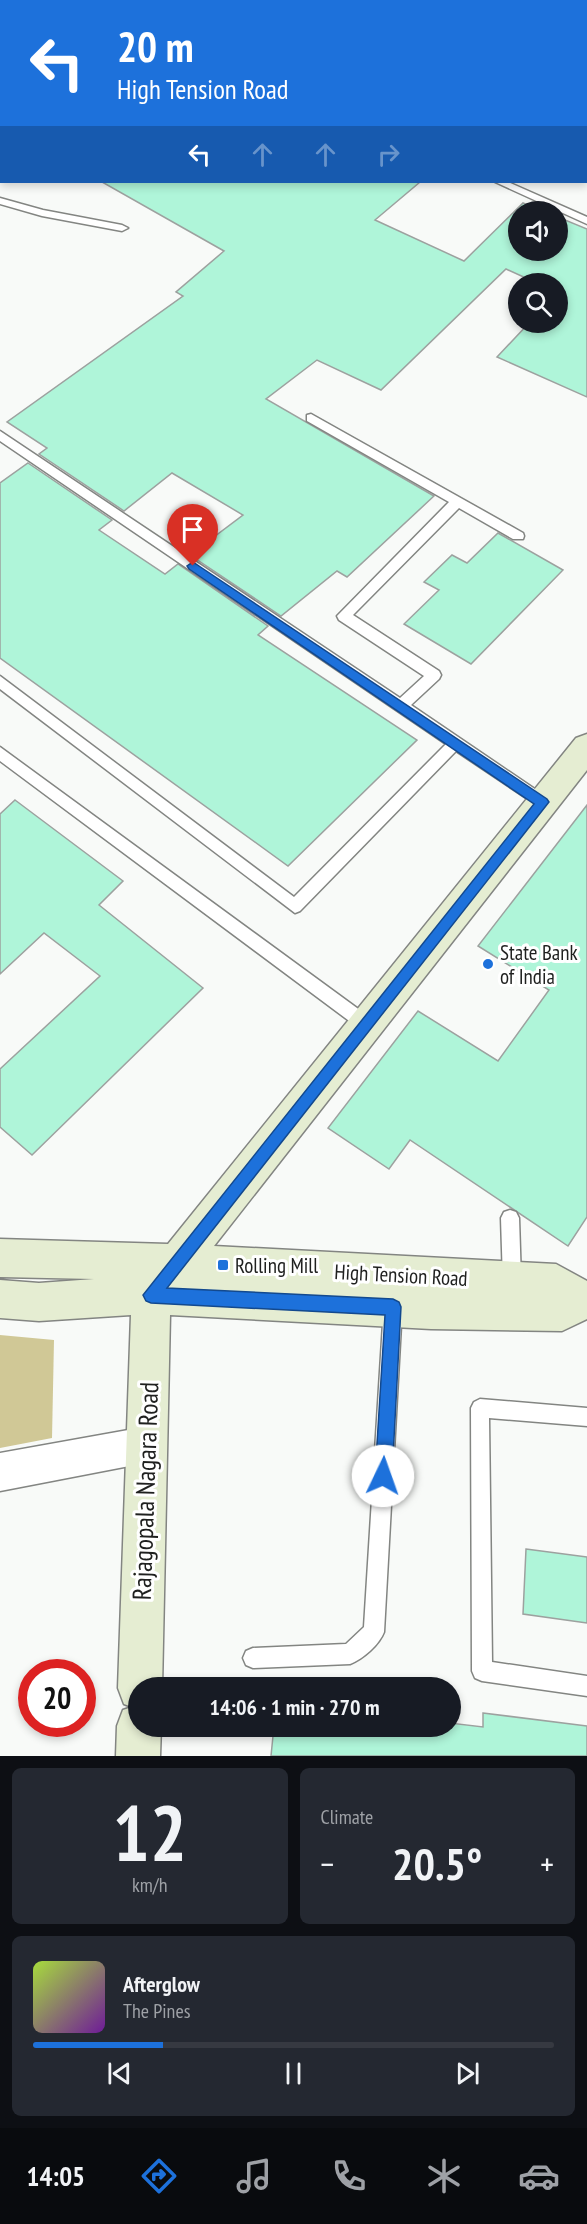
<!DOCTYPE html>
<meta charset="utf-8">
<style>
body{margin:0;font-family:"PT Sans Narrow",sans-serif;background:#242831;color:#f1f3f6;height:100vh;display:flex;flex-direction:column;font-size:22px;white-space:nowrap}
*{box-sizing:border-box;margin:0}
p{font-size:20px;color:#9ea1a6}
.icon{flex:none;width:33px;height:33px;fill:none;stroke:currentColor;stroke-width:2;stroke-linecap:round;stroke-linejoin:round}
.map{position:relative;height:1756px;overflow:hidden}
.sheet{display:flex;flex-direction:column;gap:12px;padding:12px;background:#0d0f14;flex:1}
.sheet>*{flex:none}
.top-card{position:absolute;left:0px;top:0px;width:588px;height:183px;box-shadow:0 3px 9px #0003;background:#1d71db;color:#fff;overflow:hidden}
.fabs{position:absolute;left:508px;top:201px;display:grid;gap:12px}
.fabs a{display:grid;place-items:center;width:60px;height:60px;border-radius:50%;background:#171b24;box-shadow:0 3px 9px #0003;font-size:30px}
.speed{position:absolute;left:18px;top:1659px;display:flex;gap:12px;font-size:30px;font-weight:700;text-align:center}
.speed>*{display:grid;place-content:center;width:78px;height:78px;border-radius:50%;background:#171b24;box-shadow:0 3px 9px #0003;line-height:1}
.speed .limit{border:9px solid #d22;background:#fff;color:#111}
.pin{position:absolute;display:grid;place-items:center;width:51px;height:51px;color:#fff;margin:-62px -26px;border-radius:50% 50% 50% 0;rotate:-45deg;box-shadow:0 0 6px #0007}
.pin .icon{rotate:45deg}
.me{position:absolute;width:66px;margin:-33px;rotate:3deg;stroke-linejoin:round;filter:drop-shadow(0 0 4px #0008)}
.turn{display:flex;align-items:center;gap:21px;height:126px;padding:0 18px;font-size:27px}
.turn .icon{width:78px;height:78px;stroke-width:2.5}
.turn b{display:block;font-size:42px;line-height:51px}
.lanes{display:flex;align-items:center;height:57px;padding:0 18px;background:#0003;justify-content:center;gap:30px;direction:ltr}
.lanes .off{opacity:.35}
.big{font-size:45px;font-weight:800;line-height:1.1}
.sheet .widget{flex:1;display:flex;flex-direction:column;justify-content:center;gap:9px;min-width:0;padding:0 21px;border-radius:9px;background:#242831}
.sheet .dial{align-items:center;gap:0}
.dial b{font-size:78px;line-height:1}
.song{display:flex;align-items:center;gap:18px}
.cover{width:72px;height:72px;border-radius:9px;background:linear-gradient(135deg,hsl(80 70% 55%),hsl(280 70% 35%))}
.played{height:6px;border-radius:3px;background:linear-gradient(90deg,#1d71db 25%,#363941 25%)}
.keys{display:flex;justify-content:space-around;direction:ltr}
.heat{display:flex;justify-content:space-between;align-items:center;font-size:33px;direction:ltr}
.sheet .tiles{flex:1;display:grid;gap:12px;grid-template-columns:1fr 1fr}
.widget:last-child{grid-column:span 2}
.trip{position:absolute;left:128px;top:1677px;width:333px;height:60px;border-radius:30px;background:#171b24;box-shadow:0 3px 9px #0003;font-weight:800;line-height:60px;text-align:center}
.tabs{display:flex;height:96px;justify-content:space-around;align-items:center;background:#090b0e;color:#9ea1a6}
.tabs .icon{width:42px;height:42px}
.tabs .on{color:#1d71db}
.tabs b{font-size:27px;color:#f1f3f6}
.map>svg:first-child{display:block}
</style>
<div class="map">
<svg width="587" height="1756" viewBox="0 0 587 1756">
<rect width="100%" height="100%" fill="#f8faf8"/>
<path fill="#d0c896" d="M0 1335 54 1340 52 1438 0 1448Z"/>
<path fill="#aff5d9" stroke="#9da19f" stroke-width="1.5" d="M102 182H420L375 220 464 261 523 203 543 212H519V250H558V217L587 229V397L497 357 530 322H558V284H539L506 269 381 390 317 360 266 399 434 496 347 577 337 571 281 616 190 555 243 515 172 473 124 511 39 454 47 448 7 422 183 296 176 292 224 251Z
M28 463 112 520 99 530 165 574 178 564 268 626 258 635 417 740 288 866 0 658V483Z
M498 533 563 570 471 664 404 624 439 590 424 582 452 555 467 563Z
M15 800 123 881 99 905 203 988 32 1155 0 1127V1069L100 976 44 933 0 974V814Z
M587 805V1217L568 1246 410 1140 389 1169 328 1128 418 1011 498 1061 549 990 478 946Z
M526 1549 587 1557V1623L523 1614Z
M483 1713 587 1726V1756H271L274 1726H450V1723L483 1727Z"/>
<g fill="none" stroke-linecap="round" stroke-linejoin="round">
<g stroke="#838582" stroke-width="3">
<path id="lane" d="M0 15H2V22L0 21Z
M0 33H2V39H0Z
M495 182H508L587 217V224Z
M0 198 43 210 122 225 128 228 122 231 42 216 0 204Z
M311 414 523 533 524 536 523 539H513L459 508 353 615 439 671 441 675 439 679 411 705 548 798 550 802 548 806H538L456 751 300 911 295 913 0 689V676L294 897 446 744 0 441V431L400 698 424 676 339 620 337 616 449 502 307 421V415Z
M0 747 372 1019 374 1024 372 1029 366 1031 360 1029 0 761Z
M510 1210 516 1212 519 1218 521 1281 518 1287 512 1290 506 1287 503 1281 501 1218 504 1212Z
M393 1298 399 1301 402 1307 384 1632C379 1645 363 1659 350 1664L253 1668 246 1665 243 1658 246 1651 253 1648 346 1644 364 1627 384 1307 387 1301Z
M480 1399 587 1408V1426L489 1418 492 1662 587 1676V1696L482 1681 475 1678 472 1671 471 1408 474 1402Z"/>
</g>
<g stroke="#838582" stroke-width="3">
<path id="street" d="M145 1427 158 1432 163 1445 158 1458 145 1463 0 1491V1453Z"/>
</g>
<g stroke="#838582" stroke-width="3">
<path id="secondary" d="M587 734V770L214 1246 556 1264 587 1281V1319L562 1331 431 1329 170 1315 162 1688H138V1726H161L160 1756H116L117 1726 123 1710 132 1707 124 1704 118 1688 131 1315 39 1321 0 1318V1280L39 1283 94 1279 0 1277V1239L168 1244 576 738Z"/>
</g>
<use href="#lane" fill="#fff" fill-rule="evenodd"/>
<use href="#street" fill="#fff" fill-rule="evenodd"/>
<use href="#secondary" fill="#e5edd2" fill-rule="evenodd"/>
</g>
<path fill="#1d71db" stroke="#13498e" stroke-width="1.5" d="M193 562 547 799 549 802 167 1288 393 1299 399 1302 401 1307 392 1476 389 1482 383 1484 377 1482 375 1476 385 1315 151 1303 146 1301 143 1295 534 804 189 569 187 566Z"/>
<g fill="#1d71db" stroke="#fff" stroke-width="2">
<circle cx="488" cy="964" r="6"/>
<rect x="217" y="1259" width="12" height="12" rx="3"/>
</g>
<g text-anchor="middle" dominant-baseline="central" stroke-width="6" stroke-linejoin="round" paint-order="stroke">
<g font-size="21" fill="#1f201f" stroke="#fff" text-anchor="start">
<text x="500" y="952">State Bank<tspan x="500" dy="24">of India</tspan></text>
<text x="235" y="1265">Rolling Mill</text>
</g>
<g font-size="21" fill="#1f201f" stroke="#fff">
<text transform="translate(401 1275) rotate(3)">High Tension Road</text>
</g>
<g font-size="26" fill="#1f201f" stroke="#fff">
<text transform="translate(145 1491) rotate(-88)">Rajagopala Nagara Road</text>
</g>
</g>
</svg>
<div class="fabs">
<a><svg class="icon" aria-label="sound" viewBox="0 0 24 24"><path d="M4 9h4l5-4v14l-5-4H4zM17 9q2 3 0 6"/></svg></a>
<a><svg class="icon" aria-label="search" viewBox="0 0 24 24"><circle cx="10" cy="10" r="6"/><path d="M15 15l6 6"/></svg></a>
</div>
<div class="speed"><div class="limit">20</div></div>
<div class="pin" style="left:193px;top:566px;background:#d93025"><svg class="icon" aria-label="arrive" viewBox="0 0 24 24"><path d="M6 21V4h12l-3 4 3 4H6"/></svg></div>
<svg class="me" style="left:383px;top:1476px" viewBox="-20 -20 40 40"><circle r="19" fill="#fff"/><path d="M0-13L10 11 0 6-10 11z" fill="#1d71db"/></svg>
<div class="trip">14:06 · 1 min · 270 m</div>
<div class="top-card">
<div class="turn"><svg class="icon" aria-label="left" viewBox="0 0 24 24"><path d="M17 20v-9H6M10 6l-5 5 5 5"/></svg><div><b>20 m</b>High Tension Road</div></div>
<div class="lanes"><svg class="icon" aria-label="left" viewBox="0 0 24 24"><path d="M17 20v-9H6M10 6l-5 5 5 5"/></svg><svg class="icon off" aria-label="ahead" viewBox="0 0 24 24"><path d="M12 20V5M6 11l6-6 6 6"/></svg><svg class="icon off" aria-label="ahead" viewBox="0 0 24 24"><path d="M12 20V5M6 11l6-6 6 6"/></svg><svg class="icon off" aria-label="right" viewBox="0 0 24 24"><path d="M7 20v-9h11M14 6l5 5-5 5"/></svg></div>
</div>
</div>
<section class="sheet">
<div class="tiles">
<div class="widget dial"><b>12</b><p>km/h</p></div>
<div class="widget"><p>Climate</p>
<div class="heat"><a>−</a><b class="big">20.5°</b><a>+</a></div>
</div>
<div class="widget">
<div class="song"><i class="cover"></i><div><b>Afterglow</b><p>The Pines</p></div></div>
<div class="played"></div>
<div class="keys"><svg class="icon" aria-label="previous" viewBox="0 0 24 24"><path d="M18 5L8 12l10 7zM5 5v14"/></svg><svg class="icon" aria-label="pause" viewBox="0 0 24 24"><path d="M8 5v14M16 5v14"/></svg><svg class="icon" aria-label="next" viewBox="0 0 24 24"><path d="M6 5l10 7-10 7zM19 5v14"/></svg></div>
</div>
</div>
</section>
<nav class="tabs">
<b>14:05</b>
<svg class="icon on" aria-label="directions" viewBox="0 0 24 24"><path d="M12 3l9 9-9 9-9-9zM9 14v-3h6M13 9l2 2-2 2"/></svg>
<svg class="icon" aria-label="music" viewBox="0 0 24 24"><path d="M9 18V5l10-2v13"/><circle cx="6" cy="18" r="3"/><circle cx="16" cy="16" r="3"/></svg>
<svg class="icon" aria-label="phone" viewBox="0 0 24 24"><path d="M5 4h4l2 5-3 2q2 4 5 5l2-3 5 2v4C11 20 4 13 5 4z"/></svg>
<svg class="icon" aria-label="climate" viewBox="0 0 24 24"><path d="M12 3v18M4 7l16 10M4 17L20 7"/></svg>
<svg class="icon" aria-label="car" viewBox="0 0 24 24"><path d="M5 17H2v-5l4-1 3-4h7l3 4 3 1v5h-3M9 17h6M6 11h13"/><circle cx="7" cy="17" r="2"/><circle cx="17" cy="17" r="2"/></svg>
</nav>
